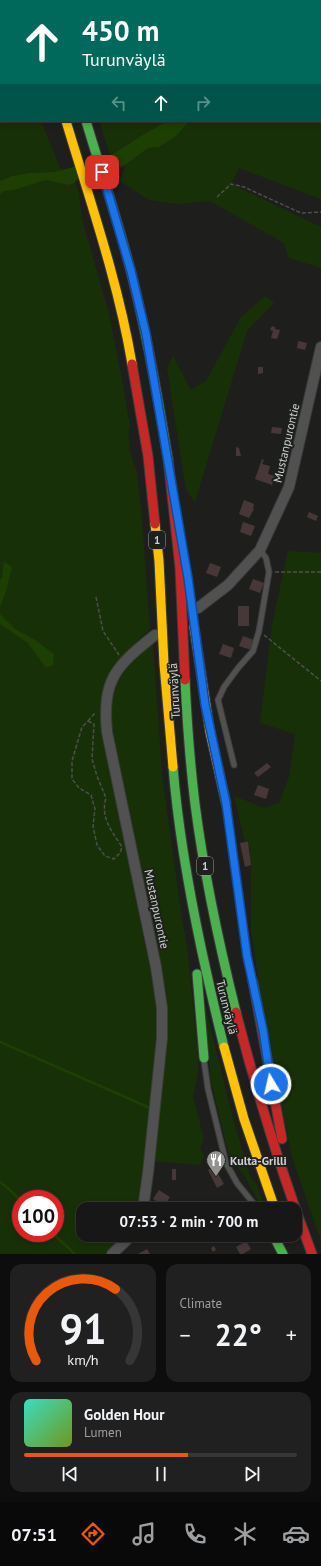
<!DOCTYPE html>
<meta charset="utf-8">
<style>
body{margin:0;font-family:"PT Sans",sans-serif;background:#1f201f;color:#f1f3f6;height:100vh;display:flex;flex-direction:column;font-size:15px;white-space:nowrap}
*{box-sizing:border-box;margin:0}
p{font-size:13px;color:#9e9fa1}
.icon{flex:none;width:22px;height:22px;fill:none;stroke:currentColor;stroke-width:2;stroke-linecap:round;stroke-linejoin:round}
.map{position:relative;height:1254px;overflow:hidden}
.panel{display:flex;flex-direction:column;gap:10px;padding:10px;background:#0c0d0c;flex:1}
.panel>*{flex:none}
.guide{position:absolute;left:0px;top:0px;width:321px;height:122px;box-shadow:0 2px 6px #0003,0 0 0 1px #353635;background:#00695c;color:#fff;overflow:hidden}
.speed{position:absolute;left:12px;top:1190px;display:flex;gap:8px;font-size:20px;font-weight:700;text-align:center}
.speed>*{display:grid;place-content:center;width:52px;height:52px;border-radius:50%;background:#161716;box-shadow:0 2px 6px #0003,0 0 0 1px #353635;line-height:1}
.speed .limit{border:6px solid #d22;background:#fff;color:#111}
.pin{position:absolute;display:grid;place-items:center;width:34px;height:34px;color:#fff;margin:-17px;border-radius:8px;box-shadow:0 2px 6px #0006}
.me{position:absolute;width:44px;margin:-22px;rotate:351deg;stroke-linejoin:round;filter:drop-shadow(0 0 3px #0008)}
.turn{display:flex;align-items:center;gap:14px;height:84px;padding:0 16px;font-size:18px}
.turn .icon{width:52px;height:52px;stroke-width:2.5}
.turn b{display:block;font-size:28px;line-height:34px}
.lanes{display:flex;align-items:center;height:38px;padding:0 16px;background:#0003;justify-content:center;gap:20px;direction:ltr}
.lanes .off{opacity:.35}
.big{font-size:30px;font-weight:800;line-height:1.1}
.panel .card{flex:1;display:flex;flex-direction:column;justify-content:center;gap:6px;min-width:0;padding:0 14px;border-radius:12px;background:#1f201f}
.panel .dial{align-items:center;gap:0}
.dial svg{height:104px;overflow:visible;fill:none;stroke:#353635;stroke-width:7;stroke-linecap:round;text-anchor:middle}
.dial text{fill:#f1f3f6;stroke:none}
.song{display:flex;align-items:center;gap:12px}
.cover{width:48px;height:48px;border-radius:6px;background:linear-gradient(135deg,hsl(170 70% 55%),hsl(80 70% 35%))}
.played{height:4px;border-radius:2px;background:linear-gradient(90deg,#ea580c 60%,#353635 60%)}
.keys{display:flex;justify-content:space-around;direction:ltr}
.heat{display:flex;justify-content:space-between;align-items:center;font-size:22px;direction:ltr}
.panel .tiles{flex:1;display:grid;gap:10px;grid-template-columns:1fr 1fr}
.card:last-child{grid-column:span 2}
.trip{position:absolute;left:76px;top:1202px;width:226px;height:40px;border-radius:12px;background:#161716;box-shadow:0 2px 6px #0003,0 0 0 1px #353635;font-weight:800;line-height:40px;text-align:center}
.tab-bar{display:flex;height:64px;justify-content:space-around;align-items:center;background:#090909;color:#9e9fa1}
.tab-bar .icon{width:28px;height:28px}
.tab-bar .on{color:#ea580c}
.tab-bar b{font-size:18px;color:#f1f3f6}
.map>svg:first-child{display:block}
</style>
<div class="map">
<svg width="321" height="1254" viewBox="0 0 321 1254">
<rect width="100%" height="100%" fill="#1e1f1d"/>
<path fill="#183008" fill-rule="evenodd" d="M56 0H277L56 1Z
M301 0H321V199L239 168 231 184 321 227V268L289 258 284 243 210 201 178 204 149 200 120 181 126 163 148 148 159 147 176 136 187 124 194 121H320V1Z
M0 13 1 121H41L61 170C50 173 40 172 28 173 18 174 9 177 0 181Z
M99 121H167L126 145 114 154 110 155Z
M46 180 68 185 75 182 79 194 82 219 109 314 120 369 130 426C126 435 131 461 136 468L141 508 150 629C126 653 106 669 101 706 100 716 102 729 103 740L155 993 158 1012 157 1045 138 1209H83V1235H125L105 1254H0V194L4 191 14 190ZM21 1199H55V1233H21Z
M265 296 274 303 247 331 195 502 186 490 167 368 173 356 191 390 206 381 241 317Z
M288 551 321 553V1241L292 1157 264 1017 251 930V865L249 855 251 854 248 842H245L234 796 264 808 279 803 289 777 295 734 260 723 272 625Z
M153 643 162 775 180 906 188 954 198 1058V1071L193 1097 204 1139 200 1148 204 1156 200 1165 154 1161 167 1024V996L112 726C110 684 119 667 153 643Z
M204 1001 232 1115 249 1174 253 1181 256 1183 265 1209 259 1203 246 1178 230 1159 211 1081Z"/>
<path fill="#1d3f03" d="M167 121H194L187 124 176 136 159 147 148 148 122 167 79 178 74 183 68 185 46 180 14 190 4 191 0 194V181L12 176 28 173 54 172 105 159 141 136Z
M4 562 12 567 6 591 0 607V580L2 578Z
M0 614 15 629 35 640 54 654 53 665 46 668 28 643 0 624Z"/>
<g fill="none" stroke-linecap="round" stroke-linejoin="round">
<path stroke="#1d3f03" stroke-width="2.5" d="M0 1042 150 1108
M0 1182C4 1184 20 1199 21 1203
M52 1233 75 1254"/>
</g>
<path fill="#483738" d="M272 326 275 327V329L280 330 277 339 271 338 273 331 270 330Z
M298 341 307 343 305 350 297 348Z
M258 367H263V373L258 374Z
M272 427 282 428 281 434 271 433Z
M236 447 239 448 241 456H236Z
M262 459 264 460 262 464 270 466 268 474 275 476 272 485 255 479Z
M244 500 254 504 253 509H254L249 518 239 514Z
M309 512 318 516 316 521 307 517Z
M243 522 255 526 251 536 240 532Z
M210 563 221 567 217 577 206 573Z
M253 579 264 583 260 593 249 589Z
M238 606H249V626H238Z
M243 636 254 640 251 650 239 646Z
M223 644 234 648 231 658 219 654Z
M267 763 271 767 258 777 254 773Z
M258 785 269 789 266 799 254 795Z
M245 842H248L251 865 245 867 240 843Z
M214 1167 224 1184 217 1188 208 1170Z
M172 1169H176V1180H172Z
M159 1190 170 1197 164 1206 153 1199Z
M246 1241 251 1249 243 1254H240L236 1247Z
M214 1246 216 1250 213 1252 211 1248Z
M147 1249 150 1254H138Z"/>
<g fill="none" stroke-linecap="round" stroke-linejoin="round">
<g stroke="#3a3c3a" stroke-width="7">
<path id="lane" d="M234 765 218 700 224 687 238 668 253 651 259 631 269 572 266 558 260 550
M227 806 242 922 252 979
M204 1061 208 1089 226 1163 237 1183 254 1204"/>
</g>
<g stroke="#3a3c3a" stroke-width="12">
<path id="street" d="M198 608 228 585 260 550 289 487 321 347
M143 1209 148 1173 162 1038V1008L156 967 107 732C102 679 116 666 155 635
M112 1254 132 1235"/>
</g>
<g stroke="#3a3c3a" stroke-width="11">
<path id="fast" d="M24 0V1
M86 121C101 171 118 221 131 272 147 334 158 397 168 459
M185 680C187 721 190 763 195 804 204 874 219 944 236 1012
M173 767C178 829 189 891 202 952 209 984 216 1015 224 1047
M197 974 204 1058
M273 1235 283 1254"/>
</g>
<g stroke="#3a3c3a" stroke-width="11">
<path id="slow" d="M45 0V1
M66 121C90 201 118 281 132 364
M155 524 159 561 164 664 173 767
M194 627 210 732 226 803
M224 1047 244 1119 275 1209
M256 1207 258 1209"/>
</g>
<g stroke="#3a3c3a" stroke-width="11">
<path id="jam" d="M132 364 148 456 155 524
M168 459 180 568 185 680
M253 982 282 1139
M236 1012C257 1094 282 1175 312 1254"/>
</g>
<path stroke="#4e4f4d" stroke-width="1.5" stroke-dasharray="4 2" stroke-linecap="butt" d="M217 197 231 184 244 187 301 213 321 212
M275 572H321
M96 597 103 631 119 655
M264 635 321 681
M88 721 94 724 92 759 97 776 106 798C100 818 112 831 122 847L120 853 114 859 105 856 97 845 93 826 95 809 91 795 79 788 72 779V761L82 727Z
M88 721 94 714 96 713"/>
<use href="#lane" stroke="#515151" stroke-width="5"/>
<use href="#street" stroke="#515151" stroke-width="10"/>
<use href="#fast" stroke="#4caf50" stroke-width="9"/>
<use href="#slow" stroke="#ffc107" stroke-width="9"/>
<use href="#jam" stroke="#c62828" stroke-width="9"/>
</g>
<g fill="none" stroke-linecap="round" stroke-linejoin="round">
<g stroke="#114b97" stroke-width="10">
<path id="route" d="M102 172 131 271 146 334 188 578 205 704 226 803 247 956 263 1030 271 1084"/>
</g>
<use href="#route" stroke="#1a73e8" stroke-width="7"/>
</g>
<defs>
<g id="restaurant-pin" transform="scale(1)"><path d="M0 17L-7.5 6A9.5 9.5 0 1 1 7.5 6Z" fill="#929391" stroke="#1d201c"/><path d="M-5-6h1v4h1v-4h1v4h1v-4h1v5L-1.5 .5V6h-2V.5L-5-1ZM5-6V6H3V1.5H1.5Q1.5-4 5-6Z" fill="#fff"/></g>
</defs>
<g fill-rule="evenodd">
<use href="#restaurant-pin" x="216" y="1160"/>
</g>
<g text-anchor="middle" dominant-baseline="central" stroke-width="4" stroke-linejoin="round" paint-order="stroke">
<g fill="#1d201c" stroke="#9a9d9a" stroke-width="1">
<rect x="149" y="531" width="16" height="18" rx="3"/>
<rect x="197" y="857" width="16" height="18" rx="3"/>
</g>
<g font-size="11" font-weight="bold" fill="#d0d2d0">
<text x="157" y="540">1</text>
<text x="205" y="866">1</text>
</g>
<g font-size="12" fill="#d0d2d0" stroke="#1d201c">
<text transform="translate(286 443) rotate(-77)">Mustanpurontie</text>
<text transform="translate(174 691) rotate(-93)">Turunväylä</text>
<text transform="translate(157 909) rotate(78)">Mustanpurontie</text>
<text transform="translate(227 1007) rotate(76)">Turunväylä</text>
</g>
<g font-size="12" font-weight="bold" fill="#d0d2d0" stroke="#1d201c" text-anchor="start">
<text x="230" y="1160">Kulta-Grilli</text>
</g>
</g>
</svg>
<div class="speed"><div class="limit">100</div></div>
<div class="pin" style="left:102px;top:172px;background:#d93025"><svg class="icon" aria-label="arrive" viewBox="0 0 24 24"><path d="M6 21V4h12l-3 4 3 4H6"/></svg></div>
<svg class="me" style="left:271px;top:1084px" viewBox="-20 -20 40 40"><circle r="17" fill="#1a73e8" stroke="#fff" stroke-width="3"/><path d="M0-11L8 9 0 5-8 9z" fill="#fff"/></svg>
<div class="trip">07:53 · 2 min · 700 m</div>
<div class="guide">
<div class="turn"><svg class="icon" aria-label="ahead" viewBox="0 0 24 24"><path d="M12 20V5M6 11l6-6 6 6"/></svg><div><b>450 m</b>Turunväylä</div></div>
<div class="lanes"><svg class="icon off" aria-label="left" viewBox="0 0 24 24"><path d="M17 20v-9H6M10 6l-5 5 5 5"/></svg><svg class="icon" aria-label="ahead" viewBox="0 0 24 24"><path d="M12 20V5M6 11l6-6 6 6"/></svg><svg class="icon off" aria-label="right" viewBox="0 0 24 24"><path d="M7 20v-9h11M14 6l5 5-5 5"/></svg></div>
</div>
</div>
<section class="panel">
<div class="tiles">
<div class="card dial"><svg viewBox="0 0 100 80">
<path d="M14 69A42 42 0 1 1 86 69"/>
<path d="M14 69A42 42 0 0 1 75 14" stroke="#ea580c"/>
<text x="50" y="56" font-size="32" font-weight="700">91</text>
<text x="50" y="72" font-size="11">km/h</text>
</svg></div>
<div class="card"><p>Climate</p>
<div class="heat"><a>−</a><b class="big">22°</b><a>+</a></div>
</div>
<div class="card">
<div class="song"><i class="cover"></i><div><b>Golden Hour</b><p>Lumen</p></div></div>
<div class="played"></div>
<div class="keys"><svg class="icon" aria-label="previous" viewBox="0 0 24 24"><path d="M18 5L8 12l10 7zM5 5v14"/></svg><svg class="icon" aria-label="pause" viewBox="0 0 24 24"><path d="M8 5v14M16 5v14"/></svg><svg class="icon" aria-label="next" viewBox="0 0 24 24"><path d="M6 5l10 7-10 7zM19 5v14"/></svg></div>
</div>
</div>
</section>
<nav class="tab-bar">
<b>07:51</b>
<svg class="icon on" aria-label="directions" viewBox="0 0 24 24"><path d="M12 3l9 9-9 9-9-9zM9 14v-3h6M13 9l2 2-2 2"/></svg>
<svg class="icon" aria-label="music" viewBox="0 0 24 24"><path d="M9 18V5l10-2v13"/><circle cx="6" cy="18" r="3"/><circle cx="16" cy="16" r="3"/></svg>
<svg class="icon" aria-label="phone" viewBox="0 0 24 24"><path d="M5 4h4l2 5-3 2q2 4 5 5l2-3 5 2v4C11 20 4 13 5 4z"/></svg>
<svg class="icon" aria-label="climate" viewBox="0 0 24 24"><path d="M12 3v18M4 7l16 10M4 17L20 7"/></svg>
<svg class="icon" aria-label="car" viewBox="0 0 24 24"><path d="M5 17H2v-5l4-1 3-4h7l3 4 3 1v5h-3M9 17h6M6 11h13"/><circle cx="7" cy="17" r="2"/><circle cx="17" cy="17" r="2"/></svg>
</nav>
